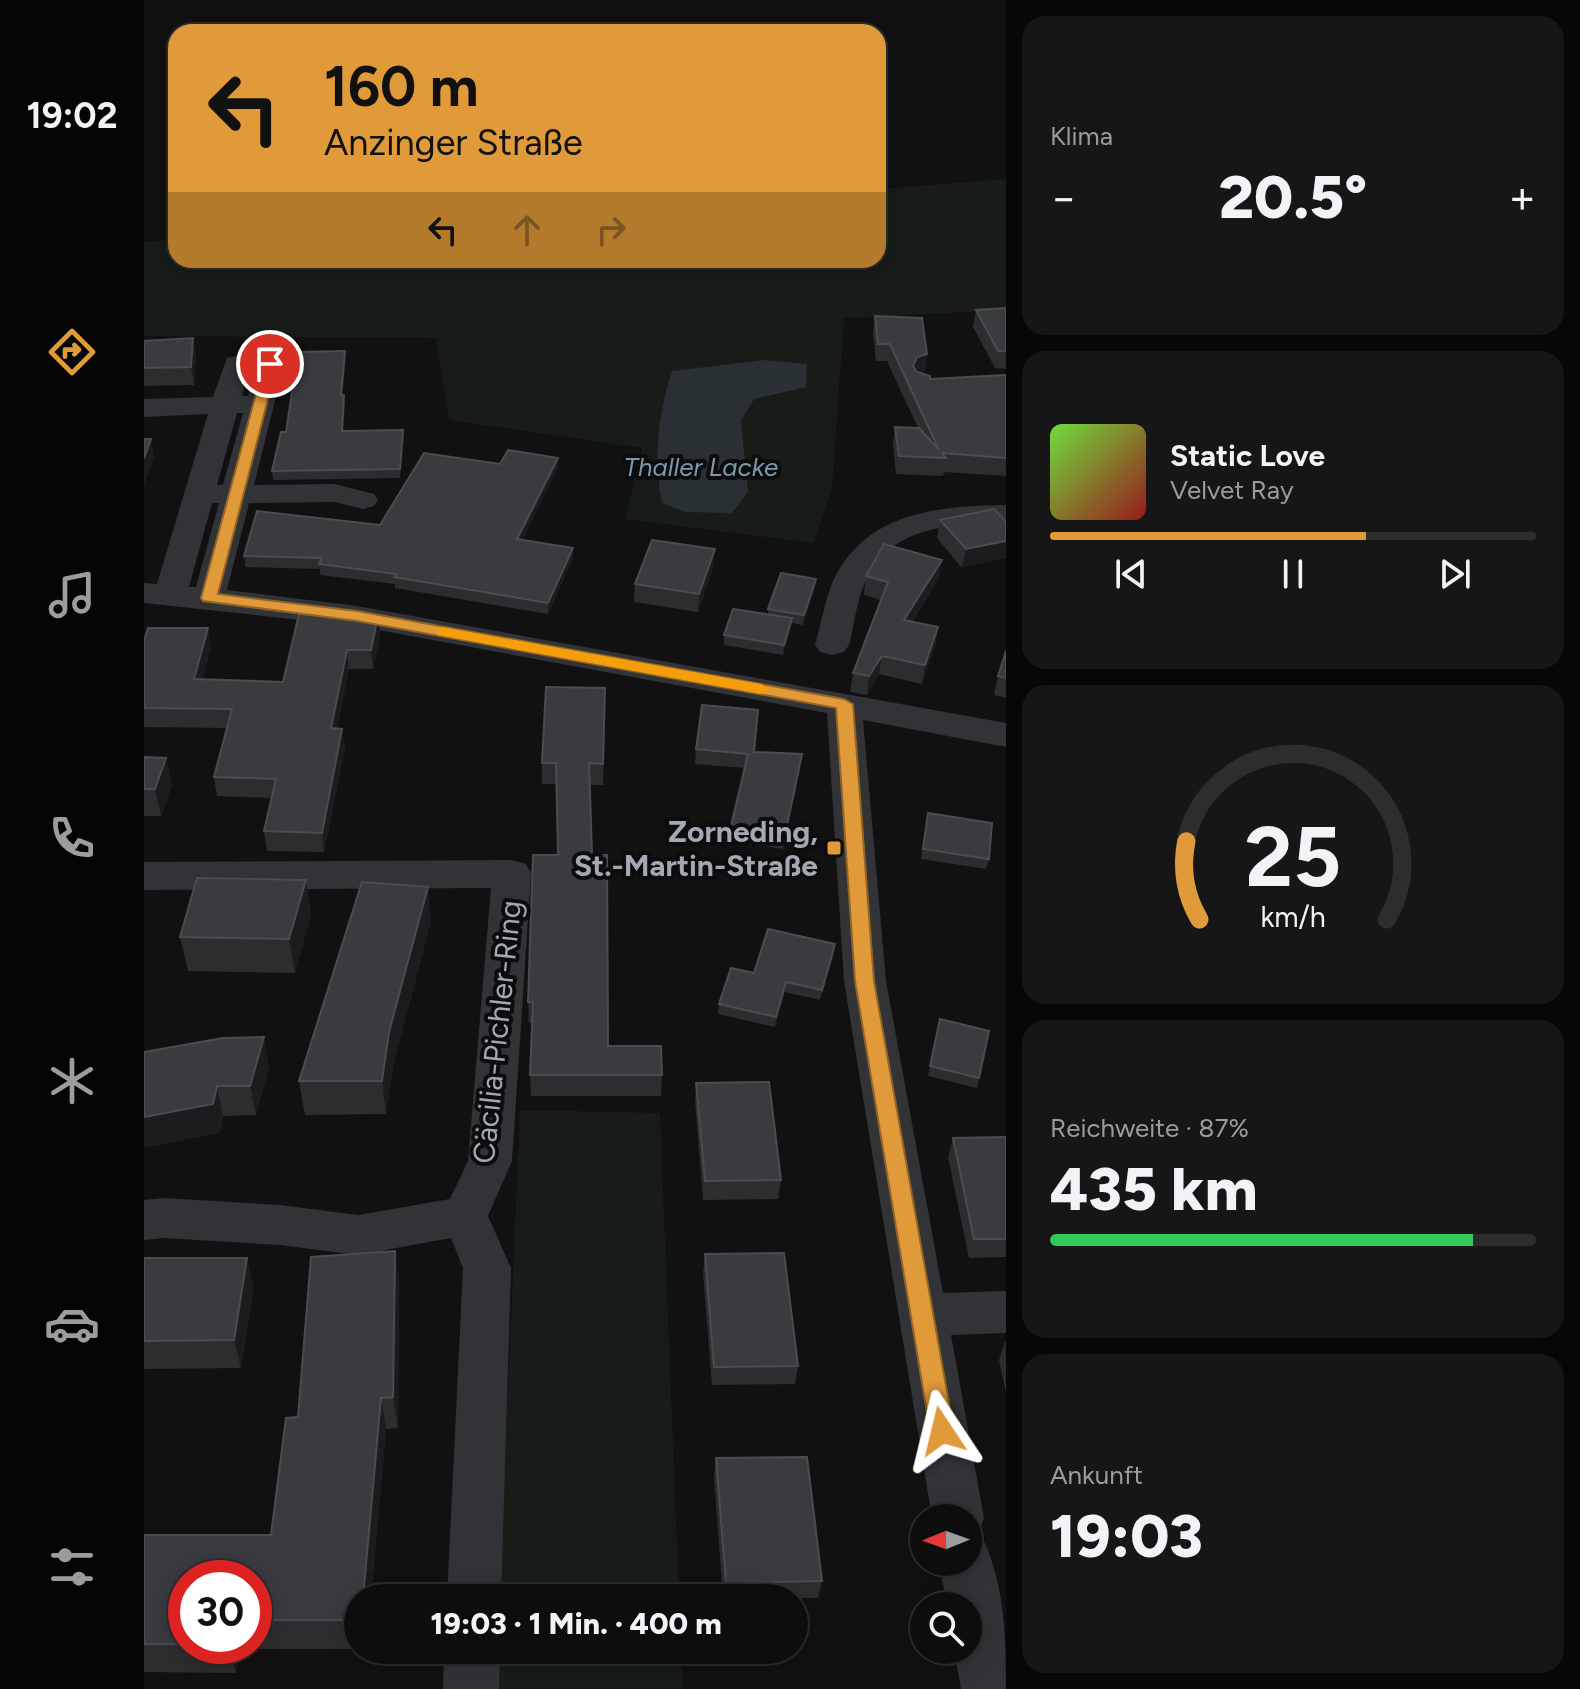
<!DOCTYPE html>
<html lang="de">
<meta charset="utf-8">
<style>
body{margin:0;font-family:Figtree,sans-serif;background:#161617;color:#f1f3f6;height:100vh;display:flex;flex-direction:column;font-size:30px;white-space:nowrap}
*{box-sizing:border-box;margin:0}
p{font-size:26px;color:#9a9c9e}
.icon{flex:none;width:44px;height:44px;fill:none;stroke:currentColor;stroke-width:2;stroke-linecap:round;stroke-linejoin:round}
.map{position:relative;flex:1;overflow:hidden}
.details{display:flex;flex-direction:column;gap:16px;padding:16px;background:#070708;width:574px}
.details>*{flex:none}
.banner{position:absolute;left:24px;top:24px;width:718px;height:244px;border-radius:24px;box-shadow:0 4px 20px #0003,0 0 0 2px #2d2d2e;background:#e19a39;color:#111;overflow:hidden}
.needle{width:52px;rotate:269deg}
.controls{position:absolute;left:766px;top:1504px;display:grid;gap:16px}
.controls a{display:grid;place-items:center;width:72px;height:72px;border-radius:50%;background:#0d0d0e;box-shadow:0 4px 20px #0003,0 0 0 2px #2d2d2e;font-size:40px}
.speed{position:absolute;left:24px;top:1560px;display:flex;gap:16px;font-size:40px;font-weight:700;text-align:center}
.speed>*{display:grid;place-content:center;width:104px;height:104px;border-radius:50%;background:#0d0d0e;box-shadow:0 4px 20px #0003,0 0 0 2px #2d2d2e;line-height:1}
.speed .limit{border:12px solid #d22;background:#fff;color:#111}
.pin{position:absolute;display:grid;place-items:center;width:68px;height:68px;color:#fff;margin:-34px;border:4px solid #fff;border-radius:50%;box-shadow:0 2px 8px #0007}
.me{position:absolute;width:88px;margin:-44px;rotate:350deg;stroke-linejoin:round;filter:drop-shadow(0 0 6px #0008)}
.turn{display:flex;align-items:center;gap:28px;height:168px;padding:0 24px;font-size:36px}
.turn .icon{width:104px;height:104px;stroke-width:2.5}
.turn b{display:block;font-size:56px;line-height:68px}
.lanes{display:flex;align-items:center;height:76px;padding:0 24px;background:#0003;justify-content:center;gap:40px;direction:ltr}
.lanes .off{opacity:.35}
.big{font-size:60px;font-weight:800;line-height:1.1}
.details .tile{flex:1;display:flex;flex-direction:column;justify-content:center;gap:12px;min-width:0;padding:0 28px;border-radius:24px;background:#161617}
.details .dial{align-items:center;gap:0}
.dial svg{height:208px;overflow:visible;fill:none;stroke:#2d2d2e;stroke-width:7;stroke-linecap:round;text-anchor:middle}
.dial text{fill:#f1f3f6;stroke:none}
.song{display:flex;align-items:center;gap:24px}
.cover{width:96px;height:96px;border-radius:12px;background:linear-gradient(135deg,hsl(100 70% 55%),hsl(0 70% 35%))}
.played{height:8px;border-radius:4px;background:linear-gradient(90deg,#e19a39 65%,#2d2d2e 65%)}
.keys{display:flex;justify-content:space-around;direction:ltr}
.heat{display:flex;justify-content:space-between;align-items:center;font-size:44px;direction:ltr}
.charge{height:12px;border-radius:6px;background:linear-gradient(90deg,#34c759 87%,#2d2d2e 0)}
.trip{position:absolute;left:200px;top:1584px;width:464px;height:80px;border-radius:40px;background:#0d0d0e;box-shadow:0 4px 20px #0003,0 0 0 2px #2d2d2e;font-weight:800;line-height:80px;text-align:center}
main{display:flex;flex:1;min-height:0}
.dock{display:flex;flex-direction:column;width:144px;justify-content:space-around;align-items:center;background:#050506;color:#9a9c9e}
.dock .icon{width:56px;height:56px}
.dock .current{color:#e19a39}
.dock b{font-size:36px;color:#f1f3f6}
.map>svg:first-child{display:block}
</style>
<main>
<nav class="dock">
<b>19:02</b>
<svg class="icon current" aria-label="directions" viewBox="0 0 24 24"><path d="M12 3l9 9-9 9-9-9zM9 14v-3h6M13 9l2 2-2 2"/></svg>
<svg class="icon" aria-label="music" viewBox="0 0 24 24"><path d="M9 18V5l10-2v13"/><circle cx="6" cy="18" r="3"/><circle cx="16" cy="16" r="3"/></svg>
<svg class="icon" aria-label="phone" viewBox="0 0 24 24"><path d="M5 4h4l2 5-3 2q2 4 5 5l2-3 5 2v4C11 20 4 13 5 4z"/></svg>
<svg class="icon" aria-label="climate" viewBox="0 0 24 24"><path d="M12 3v18M4 7l16 10M4 17L20 7"/></svg>
<svg class="icon" aria-label="car" viewBox="0 0 24 24"><path d="M5 17H2v-5l4-1 3-4h7l3 4 3 1v5h-3M9 17h6M6 11h13"/><circle cx="7" cy="17" r="2"/><circle cx="17" cy="17" r="2"/></svg>
<svg class="icon" aria-label="filters" viewBox="0 0 24 24"><path d="M4 7h16M4 17h16"/><circle cx="9" cy="7" r="2"/><circle cx="15" cy="17" r="2"/></svg>
</nav>
<div class="map">
<svg width="862" height="1689" viewBox="0 0 862 1689">
<rect width="100%" height="100%" fill="#111112"/>
<path fill="#171c18" d="M862 179V310L700 318 688 487 670 543 481 519 498 448 305 420 292 338 0 336V242L32 240V260H734V189Z
M376 1110 516 1113 535 1598H355Z
M352 1650H537L539 1689H351Z"/>
<path fill="#283034" d="M620 360 663 364 662 387 610 399 597 421 604 492 588 513 541 512 518 503C509 458 514 415 528 371Z"/>
<g fill="none" stroke-linecap="round" stroke-linejoin="round">
<path fill="#323337" fill-rule="evenodd" d="M93 356 136 358 140 364 110 485 190 484 230 494 234 500 230 506 219 509 190 502 105 503 83 590 213 606 862 723V747L719 720 742 981 799 1293 862 1291V1333L807 1335 840 1518 833 1536 828 1538 841 1543C861 1590 862 1639 862 1689H817L810 1650H824V1606H803L795 1562H824V1518H788L700 981 683 713 213 626 0 603V583L13 584 64 414 0 417V399L69 397 83 358ZM104 372H110L104 396H98ZM93 413H99L79 485H73ZM68 503H75L52 587H45Z
M862 505V523C813 524 751 525 725 574 713 595 711 622 705 645L700 652 688 655 676 652 671 645C678 622 681 595 693 573 728 511 797 506 862 505Z
M368 860 382 864 387 874 368 1161 344 1216 367 1268 357 1598H303L319 1268 307 1238 214 1255 136 1245 20 1238 0 1240V1200L20 1198 136 1205 214 1215 306 1199 324 1161 347 888 0 890V862Z
M300 1650H356L355 1689H299Z"/>
</g>
<path fill="#2d2d30" fill-rule="evenodd" d="M862 308V369L851 368 829 327 832 310Z
M731 316 781 371 776 373 786 379 862 375V476L800 472 799 476 752 474 749 445 751 427 774 428 743 361H732L729 333Z
M49 338 52 355 50 385 0 386V341Z
M202 360 198 395 201 404 199 431 259 430 260 440 256 478 129 480 128 471 142 432Z
M414 458V468L378 540 429 558 404 614 251 588V584L176 575V569L102 567 100 556 236 525 356 464Z
M850 509 818 568 793 538 796 520Z
M798 560 795 578 768 622 794 627 791 646 778 684 735 674 723 695 706 692 709 673 737 600 720 595 722 576Z
M569 568 554 612 490 602 491 584Z
M671 588 659 625 648 623 639 655 580 645V635L624 614V609Z
M234 616 236 635 229 669H205L193 728 201 748 180 852 123 851 120 831 128 798 73 796 70 777 83 728 0 727V641L67 647 58 680 139 682Z
M862 651V698L850 695 854 676Z
M461 688 459 785H445L448 855 464 1046 518 1075 517 1096H387L386 1075 388 1023H385L384 1002 414 855 412 784H398V763Z
M552 749 610 752 656 769 639 849 586 841 587 826 601 768 551 764Z
M0 757 22 758 28 785 17 816H0Z
M784 813 845 859 842 869 777 859Z
M162 880 167 914 151 973 44 971 36 937Z
M287 921 249 1066 242 1114 161 1115 155 1081Z
M690 954 676 1000 641 992 631 1027 574 1014 575 1004 610 973Z
M796 1019 835 1078 833 1088 784 1076Z
M0 1052 125 1067 112 1115 79 1116 76 1133Z
M552 1083 637 1180 634 1199 559 1200 551 1102Z
M862 1137V1257L825 1258 804 1157 809 1138Z
M251 1251 255 1283 254 1428 242 1429 227 1598H214V1649H95L92 1673 0 1672V1535H127L154 1417ZM42 1578H110V1646H42Z
M561 1254 654 1366 651 1384 568 1385 559 1273Z
M0 1258 110 1286 97 1368 0 1369Z
M861 1342H862V1393L855 1360Z
M572 1458 678 1581 674 1598H579L570 1476Z"/>
<path fill="#1c1c1e" d="M49 338 52 355 50 385 47 367Z
M201 351 202 360 198 404 197 395Z
M783 354 781 371 770 374 769 366 773 357Z
M200 395 201 404 199 441 198 431Z
M259 430 260 440 256 478V469Z
M7 439 10 457 0 486V458Z
M414 458V468L373 550V539Z
M862 541V558L818 568 822 549Z
M429 548V558L404 614V603Z
M571 549 569 568 554 612 555 594Z
M798 560 795 578 757 639 760 620Z
M672 579 671 588 659 625 660 615Z
M234 616 236 635 229 669 227 650Z
M648 618 647 627 639 655 640 645Z
M794 627 791 646 778 684 781 665Z
M64 628 67 647 53 698 50 679Z
M203 650 205 669 189 748 187 728Z
M738 656 735 674 723 695 725 676Z
M198 729 201 748 180 852 178 833Z
M658 754 656 769 639 849 641 834Z
M22 758 28 785 17 816 11 789Z
M162 880 167 914 151 973 145 939Z
M284 887 287 921 249 1066 242 1114 238 1081 245 1032Z
M691 944 690 954 676 1000 678 990Z
M642 982 641 992 631 1027 632 1017Z
M120 1037 125 1067 112 1115 106 1086Z
M73 1086 79 1116 76 1133 0 1148V1117Z
M251 1251 255 1283 254 1428 249 1397Z
M103 1258 110 1286 97 1368 90 1340Z
M237 1398 242 1429 227 1598H219Z
M83 1646H94L95 1649 92 1673Z"/>
<path fill="#3a3b3e" stroke="#4a4c50" stroke-width="2" d="M862 308V351H854L832 310Z
M731 316 778 318 783 354 773 357 769 366 773 372 786 376V379L862 375V458L798 453 802 458 755 456 751 427 775 428 795 450 746 344H734Z
M49 338 47 367 0 368V341Z
M201 351 197 395H200L198 431 259 430 256 469 128 471 137 432H142L154 352Z
M0 439H7L0 458Z
M364 450 414 458 373 539 429 548 404 603 250 577 252 574 175 564 178 558 100 556 113 511 236 525 280 453 356 464Z
M850 509 862 522V541L822 549 796 520Z
M508 540 571 549 555 594 491 584Z
M740 544 798 560 760 620 794 627 781 665 738 656 725 676 709 673 744 582 722 576Z
M637 573 672 579 660 615 624 609Z
M589 609 648 618 640 645 580 635Z
M155 614 234 616 227 650H203L187 728 198 729 178 833 120 831 132 779 70 777 88 709 0 708V641L4 628H64L50 679 139 682Z
M862 651V678L854 676Z
M402 687 461 688 459 764 445 763 448 855H463L464 1046H517L518 1075H386L389 1002H384L389 855H414L412 763H398Z
M558 705 614 710 610 752 658 754 641 834 587 826 604 754 552 749Z
M0 757 22 758 11 789H0Z
M784 813 848 823 845 859 779 849Z
M53 878 162 880 145 939 36 937Z
M218 882 284 887 245 1032 238 1081H155Z
M624 929 691 944 678 990 642 982 632 1017 575 1004 587 968 610 973Z
M796 1019 845 1031 835 1078 786 1066Z
M120 1037 106 1086H73L69 1104 0 1117V1052L79 1038Z
M625 1082 637 1180 561 1181 552 1083Z
M862 1137V1239H830L809 1138Z
M251 1251 249 1397 237 1398 219 1598H214V1620H110V1578H42V1644H0V1535H127L142 1418 154 1417 167 1257Z
M640 1253 654 1366 570 1367 561 1254Z
M0 1258H103L90 1340 0 1341Z
M663 1457 678 1581 582 1583 572 1458Z"/>
<path fill="#e19a39" stroke="#926425" stroke-width="2" d="M126 360 133 364 74 594 213 611 700 699 709 704 730 981 810 1431 807 1439 798 1442 789 1439 786 1431 711 981 692 708 213 621 59 601 57 598 120 364Z"/>
<path fill="#f59e0b" d="M298 627 617 684 626 689 617 694 293 635V628Z"/>
<rect fill="#e19a39" stroke="#0c0c0d" stroke-width="3" x="682" y="840" width="16" height="16" rx="4"/>
<g text-anchor="middle" dominant-baseline="central" stroke-width="8" stroke-linejoin="round" paint-order="stroke">
<g font-size="26" font-style="italic" fill="#7c99aa" stroke="#0c0c0d">
<text x="557" y="467">Thaller Lacke</text>
</g>
<g font-size="30" font-weight="bold" fill="#a3a9b2" stroke="#0c0c0d" text-anchor="end">
<text x="674" y="831">Zorneding,<tspan x="674" dy="34">St.-Martin-Straße</tspan></text>
</g>
<g font-size="30" fill="#a3a9b2" stroke="#0c0c0d">
<text transform="translate(353 1032) rotate(-84)">Cäcilia-Pichler-Ring</text>
</g>
</g>
</svg>
<div class="controls">
<a><svg class="needle" viewBox="-14 -14 28 28"><path d="M0-13l5 13h-10z" fill="#e53935"/><path d="M0 13l5-13h-10z" fill="#9a9c9e"/></svg></a>
<a><svg class="icon" aria-label="search" viewBox="0 0 24 24"><circle cx="10" cy="10" r="6"/><path d="M15 15l6 6"/></svg></a>
</div>
<div class="speed"><div class="limit">30</div></div>
<div class="pin" style="left:126px;top:364px;background:#d93025"><svg class="icon" aria-label="arrive" viewBox="0 0 24 24"><path d="M6 21V4h12l-3 4 3 4H6"/></svg></div>
<svg class="me" style="left:798px;top:1431px" viewBox="-20 -20 40 40"><path d="M0-17L14 15 0 8-14 15z" fill="#e19a39" stroke="#fff" stroke-width="4"/></svg>
<div class="trip">19:03 · 1 Min. · 400 m</div>
<div class="banner">
<div class="turn"><svg class="icon" aria-label="left" viewBox="0 0 24 24"><path d="M17 20v-9H6M10 6l-5 5 5 5"/></svg><div><b>160 m</b>Anzinger Straße</div></div>
<div class="lanes"><svg class="icon" aria-label="left" viewBox="0 0 24 24"><path d="M17 20v-9H6M10 6l-5 5 5 5"/></svg><svg class="icon off" aria-label="ahead" viewBox="0 0 24 24"><path d="M12 20V5M6 11l6-6 6 6"/></svg><svg class="icon off" aria-label="right" viewBox="0 0 24 24"><path d="M7 20v-9h11M14 6l5 5-5 5"/></svg></div>
</div>
</div>
<section class="details">
<div class="tile"><p>Klima</p>
<div class="heat"><a>−</a><b class="big">20.5°</b><a>+</a></div>
</div>
<div class="tile">
<div class="song"><i class="cover"></i><div><b>Static Love</b><p>Velvet Ray</p></div></div>
<div class="played"></div>
<div class="keys"><svg class="icon" aria-label="previous" viewBox="0 0 24 24"><path d="M18 5L8 12l10 7zM5 5v14"/></svg><svg class="icon" aria-label="pause" viewBox="0 0 24 24"><path d="M8 5v14M16 5v14"/></svg><svg class="icon" aria-label="next" viewBox="0 0 24 24"><path d="M6 5l10 7-10 7zM19 5v14"/></svg></div>
</div>
<div class="tile dial"><svg viewBox="0 0 100 80">
<path d="M14 69A42 42 0 1 1 86 69"/>
<path d="M14 69A42 42 0 0 1 9 39" stroke="#e19a39"/>
<text x="50" y="56" font-size="32" font-weight="700">25</text>
<text x="50" y="72" font-size="11">km/h</text>
</svg></div>
<div class="tile"><p>Reichweite · 87%</p><b class="big">435 km</b><div class="charge"></div></div>
<div class="tile"><p>Ankunft</p><b class="big">19:03</b></div>
</section>
</main>
